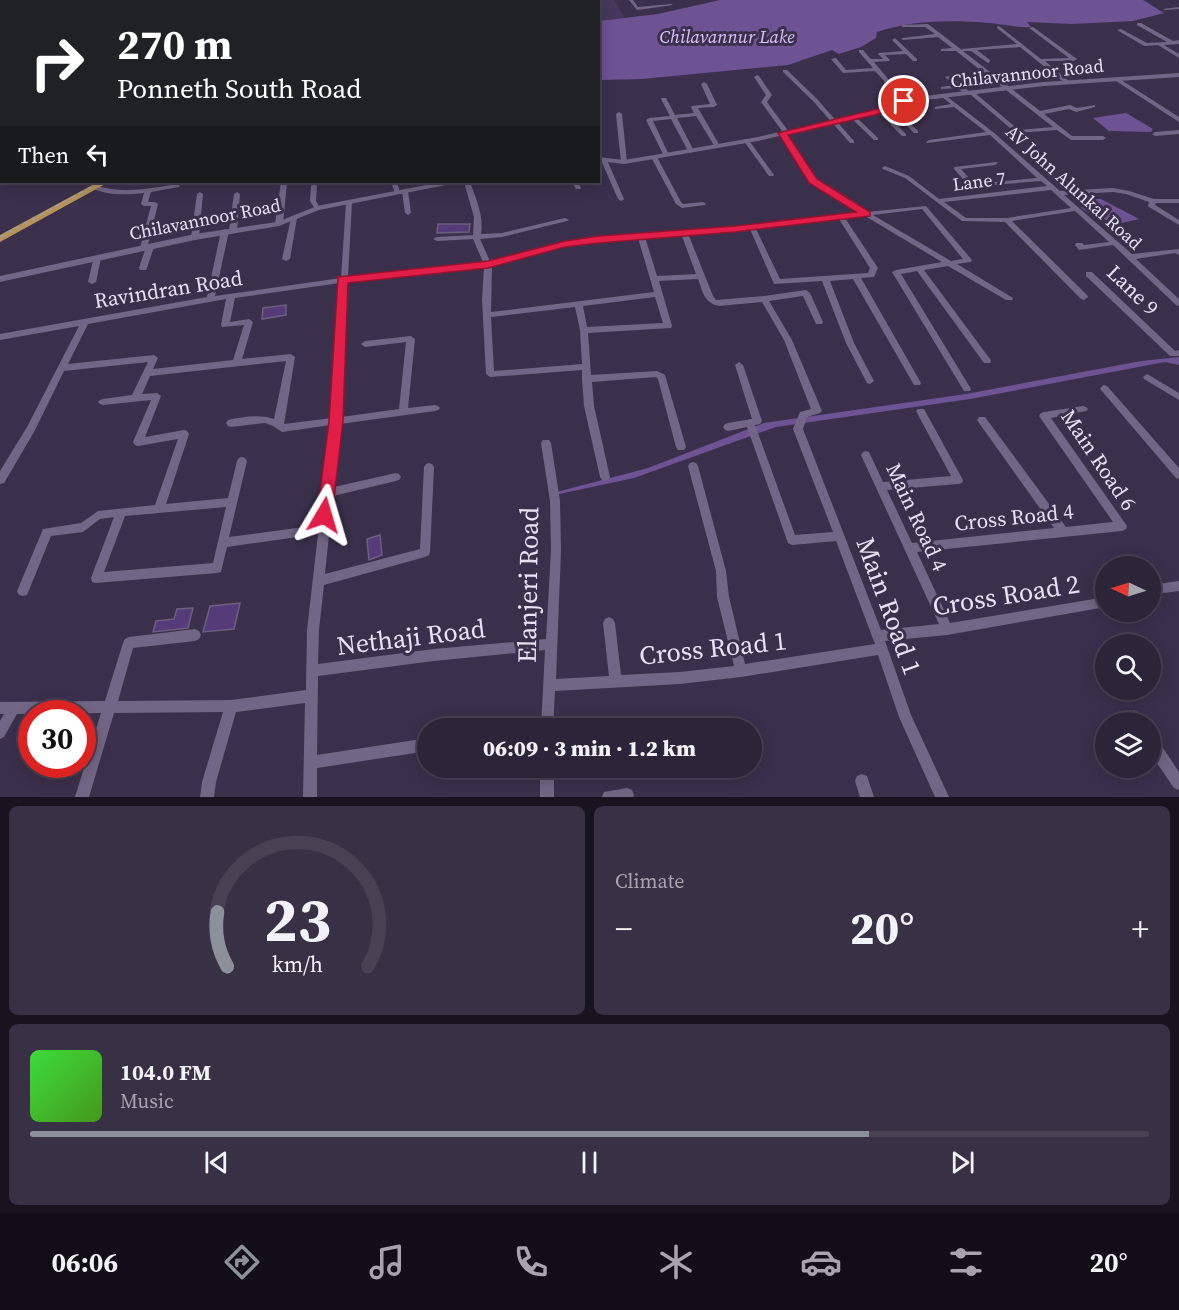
<!DOCTYPE html>
<meta charset="utf-8">
<style>
body{margin:0;font-family:"Source Serif 4",serif;background:#383044;color:#f1f3f6;height:100vh;display:flex;flex-direction:column;font-size:22px;white-space:nowrap}
*{box-sizing:border-box;margin:0}
p{font-size:20px;color:#a6a4ae}
.icon{flex:none;width:33px;height:33px;fill:none;stroke:currentColor;stroke-width:2;stroke-linecap:round;stroke-linejoin:round}
.map{position:relative;height:797px;overflow:hidden}
.sheet{display:flex;flex-direction:column;gap:9px;padding:9px;background:#18141f;flex:1}
.sheet>*{flex:none}
.hud{position:absolute;left:0px;top:0px;width:600px;height:183px;box-shadow:0 3px 15px #0003,0 0 0 2px #484153;background:#202124;color:#fff;overflow:hidden}
.needle{width:39px;rotate:274deg}
.buttons{position:absolute;left:1095px;top:556px;display:grid;gap:12px}
.buttons a{display:grid;place-items:center;width:66px;height:66px;border-radius:50%;background:#2c2439;box-shadow:0 3px 15px #0003,0 0 0 2px #484153;font-size:30px}
.speed{position:absolute;left:18px;top:700px;display:flex;gap:12px;font-size:30px;font-weight:700;text-align:center}
.speed>*{display:grid;place-content:center;width:78px;height:78px;border-radius:50%;background:#2c2439;box-shadow:0 3px 15px #0003,0 0 0 2px #484153;line-height:1}
.speed .limit{border:9px solid #d22;background:#fff;color:#111}
.pin{position:absolute;display:grid;place-items:center;width:51px;height:51px;color:#fff;margin:-26px;border:3px solid #fff;border-radius:50%;box-shadow:0 2px 6px #0007}
.me{position:absolute;width:66px;margin:-33px;rotate:7deg;stroke-linejoin:round;filter:drop-shadow(0 0 4px #0008)}
.turn{display:flex;align-items:center;gap:21px;height:126px;padding:0 18px;font-size:27px}
.turn .icon{width:78px;height:78px;stroke-width:2.5}
.turn b{display:block;font-size:42px;line-height:51px}
.then{display:flex;align-items:center;height:57px;padding:0 18px;background:#0003;gap:12px;font-size:22px}
.big{font-size:45px;font-weight:800;line-height:1.1}
.sheet .card{flex:1;display:flex;flex-direction:column;justify-content:center;gap:9px;min-width:0;padding:0 21px;border-radius:9px;background:#383044}
.sheet .dial{align-items:center;gap:0}
.dial svg{height:156px;overflow:visible;fill:none;stroke:#484153;stroke-width:7;stroke-linecap:round;text-anchor:middle}
.dial text{fill:#f1f3f6;stroke:none}
.song{display:flex;align-items:center;gap:18px}
.cover{width:72px;height:72px;border-radius:9px;background:linear-gradient(135deg,hsl(120 70% 55%),hsl(100 70% 35%))}
.played{height:6px;border-radius:3px;background:linear-gradient(90deg,#8c9099 75%,#484153 75%)}
.keys{display:flex;justify-content:space-around;direction:ltr}
.heat{display:flex;justify-content:space-between;align-items:center;font-size:33px;direction:ltr}
.sheet .tiles{flex:1;display:grid;gap:9px;grid-template-columns:1fr 1fr}
.card:last-child{grid-column:span 2}
.trip{position:absolute;left:417px;top:718px;width:345px;height:60px;border-radius:30px;background:#2c2439;box-shadow:0 3px 15px #0003,0 0 0 2px #484153;font-weight:800;line-height:60px;text-align:center}
.tab-bar{display:flex;height:96px;justify-content:space-around;align-items:center;background:#120e17;color:#a6a4ae}
.tab-bar .icon{width:42px;height:42px}
.tab-bar .active{color:#8c9099}
.tab-bar b{font-size:27px;color:#f1f3f6}
.map>svg:first-child{display:block}
</style>
<div class="map">
<svg width="1179" height="797" viewBox="0 0 1179 797">
<rect width="100%" height="100%" fill="#3b304c"/>
<path fill="#45385a" d="M614 0 625 18 599 21 598 2 550 1Z"/>
<path fill="#6d5294" d="M720 0H1143L1164 13 1133 21 1072 24 1027 22 1031 27C1017 28 1004 24 989 23 953 20 912 20 877 32L876 38 861 47 839 54 832 50 788 65 642 79 599 80V21L658 14Z
M1126 113 1153 129 1151 132 1109 131 1093 118Z
M1090 199H1101L1139 219 1109 226 1081 208 1084 202Z
M1179 357V365L1165 362 970 399 776 427 634 478 550 496 549 494 648 468 764 423 966 394 1141 361Z"/>
<path fill="#563b7a" stroke="#6b5f7e" stroke-width="1.5" d="M438 224H470L469 232 437 233Z
M286 305V315L262 319 263 308Z
M380 535 382 555 369 560 367 539Z
M240 603 234 629 203 632 210 606Z
M193 608 188 628 153 632 156 621 174 619 177 609Z"/>
<g fill="none" stroke-linecap="round" stroke-linejoin="round">
<path fill="#716685" fill-rule="evenodd" d="M89 0H93V2H89Z
M300 0H308L305 2H295Z
M330 0H334V2H329Z
M390 0H394V2H390Z
M429 0H433V2H429Z
M465 0H469V2H465Z
M629 0H633L638 7 671 4 673 5 637 10Z
M1179 7V9L1165 10 1163 9Z
M1137 23H1141L1173 41 1179 40V44L1164 45 1179 54V58L1158 45 1144 46 1117 30 1121 29 1147 43 1167 42 1137 25Z
M928 24 962 50V49L1017 44 997 28V27L999 26 1041 59 1069 58 1029 28 1033 27 1077 59 1074 61H1045L1070 82V84H1066L1020 47 977 50 990 60V62L988 63 971 51H963L1040 111 1070 105 1077 108 1095 105V107L1076 112 1069 109 1044 114 1072 136H1103L1106 138 1103 140H1071L1057 130 1016 133 971 95H967L957 88 941 89V87L954 85 945 77 950 76 971 93H975L1019 130 1053 127 956 51H941V49L952 48 938 37 903 40 901 39 903 38 935 34 925 27H903L901 26 903 25Z
M0 29H2V31H0Z
M895 38 917 59V61H913L906 54 885 55 890 60 889 61 874 62 889 80H907L921 98V100H917L904 83H886L875 71 843 73 831 59 836 58 846 70 873 68 859 52V50H863L871 59H883L878 54 879 53 903 51 892 40Z
M0 52H2V56L0 57Z
M783 70H787L817 99 854 141V143H850L813 101 783 72Z
M757 75 759 76 772 95 767 102 789 132 785 134 819 184 867 212 926 206 972 260 971 262 957 264 1013 298 1012 300H1006L948 266 924 270 990 359 991 361 990 363H984L917 271 901 274 971 389 970 391H964L892 272 896 270 942 262 865 216 845 218 878 268 874 277 861 278 921 383 920 385H914L853 279 830 281 854 343 874 381 870 384 867 383 846 343 822 281 774 284 750 229 689 236 713 296 716 300 764 296 806 290 810 293 823 322 822 324H816L803 296 769 301 792 340 822 411 820 413 807 417 803 429 881 630 939 624 861 455 863 452 866 451 869 452 883 482 951 476 916 411 918 409H924L963 480 962 483 958 484 887 490 912 543 1054 528 979 423 977 420 979 417H985L1066 527 1113 522 1039 416 1041 413 1044 412 1083 406 1086 407 1088 409 1086 411 1051 418 1127 526 1126 529 1122 531 917 552 950 623 1106 597V607L947 635 885 641 911 715 949 797H935L899 717 878 655 741 677 680 684 555 691 553 729H541L545 650 434 661 318 676 317 755 428 738V751L317 768V797H303L305 703 236 712 216 782 214 797H200L202 782 223 712 114 713 89 797H75L101 713 17 714 4 737 0 739V721L4 714H0V702L105 701 123 643 125 639 129 637 195 629 199 631 201 635 199 639 195 641 133 648 118 701 231 700 306 690 307 630 318 534 227 547 221 572 217 573 96 583 92 582 91 578 114 517 100 519 83 532 51 536 27 595 23 596 19 595 17 591 43 529 81 523 98 511 155 505 178 439 138 446 135 445 133 442 151 400 103 405 100 404 98 402 100 400 103 399 132 395 148 362 64 371 34 432 4 483 0 484V471L27 427 79 326 0 340V334L207 297 221 231 225 229 229 231 215 296 341 278 346 203 349 201 352 203 348 277 483 262 473 239 437 241 433 239 437 237 473 235 474 217 464 182H470C476 199 484 216 481 234L502 233 565 218 569 220 567 221 502 237 480 239 490 261 565 242 641 233 685 232 859 213 815 186 779 133 782 131 761 102 766 95 754 77ZM922 209 963 259 951 261 873 215ZM839 219 870 268 868 273 780 279 756 229ZM682 236 696 274 657 276 645 237ZM638 238 654 292 491 312 492 265 565 246ZM484 267 482 300 486 374 490 377 582 370V379L584 406 600 477 602 480 605 481 608 480 610 477 594 406 592 382 656 377 658 379 676 447 678 450H684L686 447 665 375 657 371 591 375 588 333 671 328 672 326 659 281 698 279C703 292 704 303 719 306L762 302 784 340 811 409 800 412 793 429 833 532 795 535 755 425 760 424 762 421 743 365 739 362 735 365 752 419 728 423 725 424 723 427 725 430 728 431 747 427 788 543 792 545 836 541 875 644 745 664 729 597 726 571 698 466 696 463 693 462 690 463 688 466 716 571 717 597 734 666 680 672 621 675 615 623 613 619 609 617 605 619 603 623 609 676 556 679 561 550 560 501 551 443 549 440H543L541 443 550 501 551 550 546 639 434 649 318 664 319 630 324 585 425 557 429 555 430 552 434 467 432 464 429 463 426 464 424 467 420 549 325 574 333 496 396 481 399 480 401 477 399 474 396 473 334 487 340 424 435 411 438 410 440 408 438 406 435 405 408 408 415 339 411 336 365 341 361 344 365 347 406 342 399 409 341 417 348 282ZM340 283 332 418 284 424 295 357 291 354 242 359 253 322 249 319 230 322 235 298ZM655 297 663 323 587 327 583 306ZM226 299 221 325 222 327 244 325 233 360 153 369 158 358 154 355 68 364 88 324ZM575 307 580 330 582 364 494 371 491 317ZM286 361 274 419C259 414 243 417 228 420L226 423 228 426 231 427 265 423 273 426 282 432 331 425 319 525 229 537 247 461 245 458 242 457 239 458 237 461 228 498 166 504 189 434 187 431 184 430 145 437 161 396 157 393 142 394 150 376ZM226 507 213 563 104 572 125 516Z
M1118 78 1179 117V122L1116 81 1115 80Z
M704 82 707 84 717 105 714 107 698 108 720 146 715 147 696 116 677 118 694 151 691 153 688 151 671 119 653 121 669 155 664 156 646 120 649 118 670 116 661 99 662 98H666L675 115 694 113 691 107 692 106 710 104 701 84Z
M945 95 993 132 1060 191 1113 188 1129 191 1154 199H1179V203H1156L1155 205 1179 220V225L1149 207 1148 206 1149 202 1126 194 1113 192 1064 195 1132 254 1179 249V255L1175 253 1136 259 1179 299V306L1176 305 1113 245 1079 250 1075 245 1076 243H1082L1084 245 1109 242 1075 211 1012 221 1087 295 1088 297 1084 300 1081 299 1005 222 962 221 905 178 883 169 882 168 885 166 909 176 939 199 1047 186 1041 181 970 187 954 169V167L997 162 998 163 995 165 961 169 974 184 1037 178 990 135 927 143 926 142 929 140 986 132 954 107 935 109V107L951 104 942 97ZM1051 190 1071 208 1007 218H966L944 202Z
M892 109H896L918 131V133H914L892 111Z
M878 110H882L906 134V136H902L878 112Z
M619 112 622 114 627 162 624 164 621 162 616 114Z
M852 117H856L878 138V140H874L852 119Z
M1179 130V134L1155 136 1152 134 1155 132Z
M744 139H748L774 175 773 176H769L743 140Z
M652 156 657 157 681 202 683 204 703 202 706 204 705 205 682 208 676 204 651 157Z
M604 158 607 160 624 199 623 200 621 201 618 199 601 160Z
M0 175H2V181H0Z
M281 182H287L283 224 279 226 275 224Z
M391 182H397L400 192 399 193H395Z
M572 182H578L581 188 580 189H576Z
M177 184 180 186 179 187 151 192 148 202H155L158 204 148 245H153L154 247 147 268 146 270H140L139 268 145 250 140 248 151 206H144L141 204 144 193C126 195 106 196 90 187L93 185C123 194 147 189 177 184Z
M314 184 317 186 316 201 320 208 317 210 315 209 310 201 311 186Z
M405 189 408 191 411 213 408 215 405 213 402 191Z
M200 192 203 194 199 237 195 239 191 237 197 194Z
M237 192 240 194 237 230 233 232 229 230 234 194Z
M294 216 297 218 290 259 286 261 282 259 291 218Z
M94 256H97L101 258 96 282 92 284 88 282Z
M1086 272H1092L1175 351 1179 350V356H1170L1086 276Z
M1147 374 1179 393V400L1144 379 1143 377Z
M1104 385 1107 386 1179 468V479L1176 478 1101 390 1100 388Z
M1179 581V591L1150 595V585Z
M1134 710 1138 712 1144 723H1131L1128 716 1130 712Z
M1150 735 1155 736 1179 772V790L1174 788 1150 753Z
M540 768H554V797H540Z
M862 774 867 776 874 797H860L855 781 857 776Z
M627 788 632 790 634 795 633 797H602L604 792Z"/>
<path fill="#716685" fill-rule="evenodd" d="M1179 73V77L1044 86 892 104 882 112 758 141 654 159 624 164 598 161V157L624 160 654 155 758 137 878 110 890 100 1044 82Z
M442 182H455L451 184 319 210 279 226 195 240 0 282V276L195 234 277 222 317 206Z"/>
<path fill="#b59359" fill-rule="evenodd" d="M214 0H220L213 2Z
M98 182H109L0 242V235Z"/>
<path stroke="#a49cb2" stroke-width="1.5" stroke-dasharray="4.5 4.5" stroke-linecap="butt" d="M0 237 100 182"/>
</g>
<path fill="#e11d48" stroke="#92132f" stroke-width="1.5" d="M904 98 909 101 908 102 892 104 883 113 788 135 817 179 870 212V216L735 232 599 243 565 247 488 268 348 283 343 421 332 515 330 520 324 522 319 520 317 515 329 421 338 277 488 261 565 241 599 236 735 226 856 212 809 183 778 133 877 109 887 100Z"/>
<g text-anchor="middle" dominant-baseline="central" stroke-width="6" stroke-linejoin="round" paint-order="stroke">
<g font-size="18" font-style="italic" fill="#dac5fe" stroke="#3b304c">
<text x="727" y="36">Chilavannur Lake</text>
</g>
<g font-size="18" fill="#e8e2f4" stroke="#3b304c">
<text transform="translate(1027 73) rotate(-6)">Chilavannoor Road</text>
<text transform="translate(979 181) rotate(-7)">Lane 7</text>
<text transform="translate(1074 187) rotate(42)">AV John Alunkal Road</text>
<text transform="translate(205 219) rotate(-11)">Chilavannoor Road</text>
</g>
<g font-size="21" fill="#e8e2f4" stroke="#3b304c">
<text transform="translate(168 289) rotate(-9)">Ravindran Road</text>
<text transform="translate(1133 290) rotate(44)">Lane 9</text>
<text transform="translate(1099 460) rotate(56)">Main Road 6</text>
<text transform="translate(917 517) rotate(65)">Main Road 4</text>
<text transform="translate(1014 517) rotate(-6)">Cross Road 4</text>
</g>
<g font-size="26" fill="#e8e2f4" stroke="#3b304c">
<text transform="translate(528 585) rotate(-89)">Elanjeri Road</text>
<text transform="translate(1006 595) rotate(-9)">Cross Road 2</text>
<text transform="translate(889 606) rotate(70)">Main Road 1</text>
<text transform="translate(411 637) rotate(-7)">Nethaji Road</text>
<text transform="translate(713 648) rotate(-6)">Cross Road 1</text>
</g>
</g>
</svg>
<div class="buttons">
<a><svg class="needle" viewBox="-14 -14 28 28"><path d="M0-13l5 13h-10z" fill="#e53935"/><path d="M0 13l5-13h-10z" fill="#a6a4ae"/></svg></a>
<a><svg class="icon" aria-label="search" viewBox="0 0 24 24"><circle cx="10" cy="10" r="6"/><path d="M15 15l6 6"/></svg></a>
<a><svg class="icon" aria-label="layers" viewBox="0 0 24 24"><path d="M12 4l9 5-9 5-9-5zM3 14l9 5 9-5"/></svg></a>
</div>
<div class="speed"><div class="limit">30</div></div>
<div class="pin" style="left:904px;top:101px;background:#d93025"><svg class="icon" aria-label="arrive" viewBox="0 0 24 24"><path d="M6 21V4h12l-3 4 3 4H6"/></svg></div>
<svg class="me" style="left:324px;top:515px" viewBox="-20 -20 40 40"><path d="M0-17L14 15 0 8-14 15z" fill="#e11d48" stroke="#fff" stroke-width="4"/></svg>
<div class="trip">06:09 · 3 min · 1.2 km</div>
<div class="hud">
<div class="turn"><svg class="icon" aria-label="right" viewBox="0 0 24 24"><path d="M7 20v-9h11M14 6l5 5-5 5"/></svg><div><b>270 m</b>Ponneth South Road</div></div>
<div class="then">Then<svg class="icon" aria-label="left" viewBox="0 0 24 24"><path d="M17 20v-9H6M10 6l-5 5 5 5"/></svg></div>
</div>
</div>
<section class="sheet">
<div class="tiles">
<div class="card dial"><svg viewBox="0 0 100 80">
<path d="M14 69A42 42 0 1 1 86 69"/>
<path d="M14 69A42 42 0 0 1 9 41" stroke="#8c9099"/>
<text x="50" y="56" font-size="32" font-weight="700">23</text>
<text x="50" y="72" font-size="11">km/h</text>
</svg></div>
<div class="card"><p>Climate</p>
<div class="heat"><a>−</a><b class="big">20°</b><a>+</a></div>
</div>
<div class="card">
<div class="song"><i class="cover"></i><div><b>104.0 FM</b><p>Music</p></div></div>
<div class="played"></div>
<div class="keys"><svg class="icon" aria-label="previous" viewBox="0 0 24 24"><path d="M18 5L8 12l10 7zM5 5v14"/></svg><svg class="icon" aria-label="pause" viewBox="0 0 24 24"><path d="M8 5v14M16 5v14"/></svg><svg class="icon" aria-label="next" viewBox="0 0 24 24"><path d="M6 5l10 7-10 7zM19 5v14"/></svg></div>
</div>
</div>
</section>
<nav class="tab-bar">
<b>06:06</b>
<svg class="icon active" aria-label="directions" viewBox="0 0 24 24"><path d="M12 3l9 9-9 9-9-9zM9 14v-3h6M13 9l2 2-2 2"/></svg>
<svg class="icon" aria-label="music" viewBox="0 0 24 24"><path d="M9 18V5l10-2v13"/><circle cx="6" cy="18" r="3"/><circle cx="16" cy="16" r="3"/></svg>
<svg class="icon" aria-label="phone" viewBox="0 0 24 24"><path d="M5 4h4l2 5-3 2q2 4 5 5l2-3 5 2v4C11 20 4 13 5 4z"/></svg>
<svg class="icon" aria-label="climate" viewBox="0 0 24 24"><path d="M12 3v18M4 7l16 10M4 17L20 7"/></svg>
<svg class="icon" aria-label="car" viewBox="0 0 24 24"><path d="M5 17H2v-5l4-1 3-4h7l3 4 3 1v5h-3M9 17h6M6 11h13"/><circle cx="7" cy="17" r="2"/><circle cx="17" cy="17" r="2"/></svg>
<svg class="icon" aria-label="filters" viewBox="0 0 24 24"><path d="M4 7h16M4 17h16"/><circle cx="9" cy="7" r="2"/><circle cx="15" cy="17" r="2"/></svg>
<b>20°</b>
</nav>
